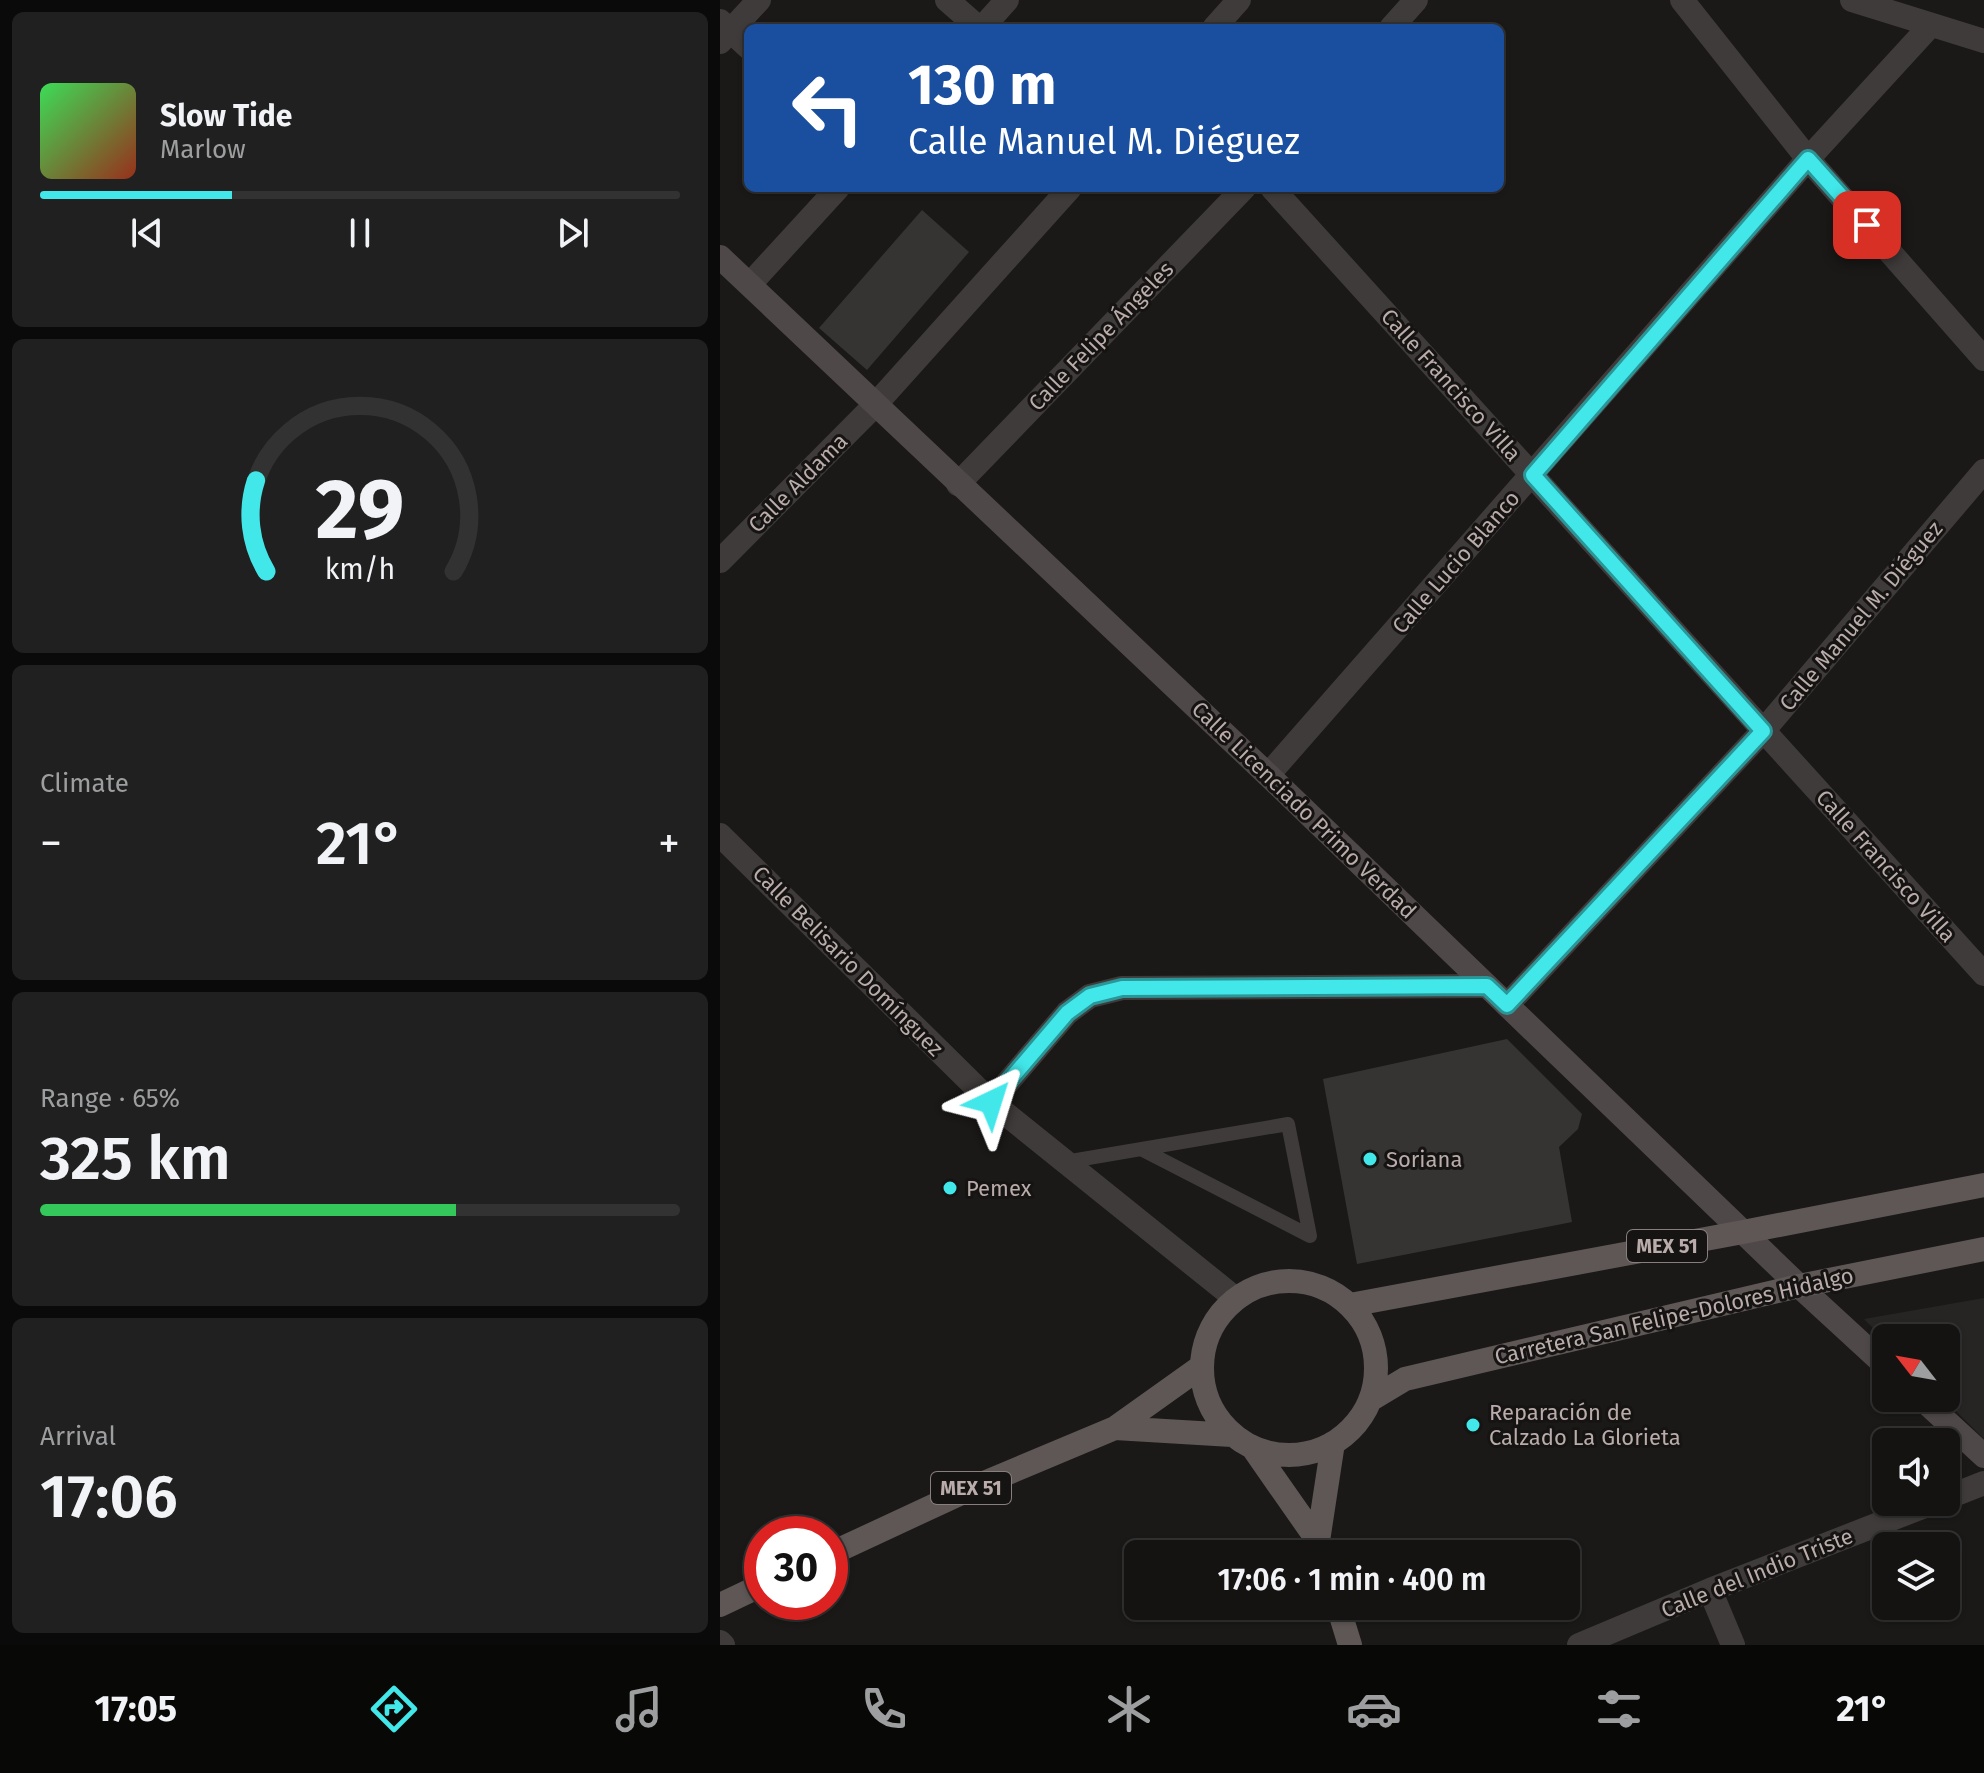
<!DOCTYPE html>
<meta charset="utf-8">
<style>
body{margin:0;font-family:"Fira Sans",sans-serif;background:#212020;color:#f1f3f6;height:100vh;display:flex;flex-direction:column;font-size:30px;white-space:nowrap}
*{box-sizing:border-box;margin:0}
p{font-size:26px;color:#9d9e9f}
.icon{flex:none;width:44px;height:44px;fill:none;stroke:currentColor;stroke-width:2;stroke-linecap:round;stroke-linejoin:round}
.map{position:relative;flex:1;overflow:hidden}
.panel{display:flex;flex-direction:column;gap:12px;padding:12px;background:#0b0a0a;width:720px}
.panel>*{flex:none}
.banner{position:absolute;left:24px;top:24px;width:760px;height:168px;border-radius:12px;box-shadow:0 2px 6px #0004,0 0 0 2px #333232;background:#1a4fa0;color:#fff;overflow:hidden}
.needle{width:52px;rotate:301deg}
.buttons{position:absolute;left:1152px;top:1324px;display:grid;gap:16px}
.buttons a{display:grid;place-items:center;width:88px;height:88px;border-radius:12px;background:#141312;box-shadow:0 2px 6px #0004,0 0 0 2px #333232;font-size:40px}
.speed{position:absolute;left:24px;top:1516px;display:flex;gap:16px;font-size:40px;font-weight:700;text-align:center}
.speed>*{display:grid;place-content:center;width:104px;height:104px;border-radius:50%;background:#141312;box-shadow:0 2px 6px #0004,0 0 0 2px #333232;line-height:1}
.speed .limit{border:12px solid #d22;background:#fff;color:#111}
.pin{position:absolute;display:grid;place-items:center;width:68px;height:68px;color:#fff;margin:-34px;border-radius:16px;box-shadow:0 4px 12px #0006}
.me{position:absolute;width:88px;margin:-44px;rotate:41deg;stroke-linejoin:round;filter:drop-shadow(0 0 6px #0008)}
.turn{display:flex;align-items:center;gap:28px;height:168px;padding:0 32px;font-size:36px}
.turn .icon{width:104px;height:104px;stroke-width:2.5}
.turn b{display:block;font-size:56px;line-height:68px}
.big{font-size:60px;font-weight:600;line-height:1.1}
.panel .widget{flex:1;display:flex;flex-direction:column;justify-content:center;gap:12px;min-width:0;padding:0 28px;border-radius:12px;background:#212020}
.panel .dial{align-items:center;gap:0}
.dial svg{height:208px;overflow:visible;fill:none;stroke:#333232;stroke-width:7;stroke-linecap:round;text-anchor:middle}
.dial text{fill:#f1f3f6;stroke:none}
.song{display:flex;align-items:center;gap:24px}
.cover{width:96px;height:96px;border-radius:12px;background:linear-gradient(135deg,hsl(130 70% 55%),hsl(10 70% 35%))}
.played{height:8px;border-radius:4px;background:linear-gradient(90deg,#42e7e9 30%,#333232 30%)}
.keys{display:flex;justify-content:space-around;direction:ltr}
.heat{display:flex;justify-content:space-between;align-items:center;font-size:44px;direction:ltr}
.charge{height:12px;border-radius:6px;background:linear-gradient(90deg,#34c759 65%,#333232 0)}
.trip{position:absolute;left:404px;top:1540px;width:456px;height:80px;border-radius:12px;background:#141312;box-shadow:0 2px 6px #0004,0 0 0 2px #333232;font-weight:600;line-height:80px;text-align:center}
.tab-bar{display:flex;height:128px;justify-content:space-around;align-items:center;background:#080807;color:#9d9e9f}
.tab-bar .icon{width:56px;height:56px}
.tab-bar .active{color:#42e7e9}
.tab-bar b{font-size:36px;color:#f1f3f6}
main{display:flex;flex:1;min-height:0}
.map>svg:first-child{display:block}
</style>
<main>
<section class="panel">
<div class="widget">
<div class="song"><i class="cover"></i><div><b>Slow Tide</b><p>Marlow</p></div></div>
<div class="played"></div>
<div class="keys"><svg class="icon" aria-label="previous" viewBox="0 0 24 24"><path d="M18 5L8 12l10 7zM5 5v14"/></svg><svg class="icon" aria-label="pause" viewBox="0 0 24 24"><path d="M8 5v14M16 5v14"/></svg><svg class="icon" aria-label="next" viewBox="0 0 24 24"><path d="M6 5l10 7-10 7zM19 5v14"/></svg></div>
</div>
<div class="widget dial"><svg viewBox="0 0 100 80">
<path d="M14 69A42 42 0 1 1 86 69"/>
<path d="M14 69A42 42 0 0 1 10 34" stroke="#42e7e9"/>
<text x="50" y="56" font-size="32" font-weight="700">29</text>
<text x="50" y="72" font-size="11">km/h</text>
</svg></div>
<div class="widget"><p>Climate</p>
<div class="heat"><a>−</a><b class="big">21°</b><a>+</a></div>
</div>
<div class="widget"><p>Range · 65%</p><b class="big">325 km</b><div class="charge"></div></div>
<div class="widget"><p>Arrival</p><b class="big">17:06</b></div>
</section>
<div class="map">
<svg width="1264" height="1645" viewBox="0 0 1264 1645">
<rect width="100%" height="100%" fill="#1a1918"/>
<path fill="#272524" d="M1264 1298V1439L1223 1398H1226V1338H1166V1341L1144 1319Z"/>
<path fill="#363433" d="M202 210 249 252 147 370 99 328Z
M787 1039 862 1114 858 1129 839 1147 852 1222 637 1264 603 1079Z"/>
<g fill="none" stroke-linecap="round" stroke-linejoin="round">
<path stroke="#3f3b3a" stroke-width="14" d="M345 1162 568 1124 590 1236 421 1149"/>
<path stroke="#3f3b3a" stroke-width="24" d="M227 0 259 28
M962 0 1088 159 1264 359
M1132 0 1264 41
M0 21 28 47
M262 28 287 0
M494 28 519 0
M671 28 696 0
M0 42 39 0
M552 188 1264 974
M30 284 118 188
M238 484 524 188
M0 561 155 405 350 188
M548 775 1088 159 1210 26
M0 835 271 1102 516 1299
M787 1005 1043 731 1264 471
M271 1102 347 1013 370 996 402 988 767 986
M1226 1498 1264 1483
M990 1590 1013 1645
M0 1642 3 1645
M859 1645 990 1590 1215 1502"/>
<path stroke="#4f4848" stroke-width="24" d="M0 257 548 775 1079 1286 1166 1366
M1201 1398 1264 1456"/>
<path stroke="#5e5756" stroke-width="24" d="M482 1368a87 87 0 1 1 174 0a87 87 0 1 1-174 0Z
M630 1305 1023 1232 1264 1185
M650 1400 685 1379 1079 1286 1264 1249
M395 1428 512 1435
M533 1448 598 1541 602 1554
M598 1541 613 1443
M110 1554 252 1488 395 1428 482 1366
M0 1605 42 1585
M618 1606 630 1645"/>
</g>
<g fill="none" stroke-linecap="round" stroke-linejoin="round">
<g stroke="#2b9697" stroke-width="20">
<path id="route" d="M271 1102 347 1013 370 996 402 988 767 986 787 1005 1043 731 813 475 1088 159 1147 225"/>
</g>
<use href="#route" stroke="#42e7e9" stroke-width="14"/>
</g>
<g fill="#42e7e9" stroke="#151413" stroke-width="3">
<circle cx="650" cy="1159" r="8"/>
<circle cx="230" cy="1188" r="8"/>
<circle cx="753" cy="1425" r="8"/>
</g>
<g text-anchor="middle" dominant-baseline="central" stroke-width="6" stroke-linejoin="round" paint-order="stroke">
<g fill="#151413" stroke="#887e7d" stroke-width="2">
<rect x="907" y="1230" width="80" height="32" rx="6"/>
<rect x="211" y="1472" width="80" height="32" rx="6"/>
</g>
<g font-size="20" font-weight="bold" fill="#b9acab">
<text x="947" y="1246">MEX 51</text>
<text x="251" y="1488">MEX 51</text>
</g>
<g font-size="22" fill="#b9acab" stroke="#151413">
<text transform="translate(381 336) rotate(-46)">Calle Felipe Ángeles</text>
<text transform="translate(731 385) rotate(48)">Calle Francisco Villa</text>
<text transform="translate(78 483) rotate(-45)">Calle Aldama</text>
<text transform="translate(736 562) rotate(-49)">Calle Lucio Blanco</text>
<text transform="translate(1141 616) rotate(-50)">Calle Manuel M. Diéguez</text>
<text transform="translate(584 810) rotate(44)">Calle Licenciado Primo Verdad</text>
<text transform="translate(1166 866) rotate(48)">Calle Francisco Villa</text>
<text transform="translate(128 961) rotate(45)">Calle Belisario Domínguez</text>
<text transform="translate(954 1316) rotate(-13)">Carretera San Felipe-Dolores Hidalgo</text>
<text transform="translate(1037 1573) rotate(-22)">Calle del Indio Triste</text>
</g>
<g font-size="22" fill="#b9acab" stroke="#151413" text-anchor="start">
<text x="666" y="1159">Soriana</text>
<text x="246" y="1188">Pemex</text>
<text x="769" y="1412">Reparación de<tspan x="769" dy="25">Calzado La Glorieta</tspan></text>
</g>
</g>
</svg>
<div class="buttons">
<a><svg class="needle" viewBox="-14 -14 28 28"><path d="M0-13l5 13h-10z" fill="#e53935"/><path d="M0 13l5-13h-10z" fill="#9d9e9f"/></svg></a>
<a><svg class="icon" aria-label="sound" viewBox="0 0 24 24"><path d="M4 9h4l5-4v14l-5-4H4zM17 9q2 3 0 6"/></svg></a>
<a><svg class="icon" aria-label="layers" viewBox="0 0 24 24"><path d="M12 4l9 5-9 5-9-5zM3 14l9 5 9-5"/></svg></a>
</div>
<div class="speed"><div class="limit">30</div></div>
<div class="pin" style="left:1147px;top:225px;background:#d93025"><svg class="icon" aria-label="arrive" viewBox="0 0 24 24"><path d="M6 21V4h12l-3 4 3 4H6"/></svg></div>
<svg class="me" style="left:271px;top:1102px" viewBox="-20 -20 40 40"><path d="M0-17L14 15 0 8-14 15z" fill="#42e7e9" stroke="#fff" stroke-width="4"/></svg>
<div class="trip">17:06 · 1 min · 400 m</div>
<div class="banner">
<div class="turn"><svg class="icon" aria-label="left" viewBox="0 0 24 24"><path d="M17 20v-9H6M10 6l-5 5 5 5"/></svg><div><b>130 m</b>Calle Manuel M. Diéguez</div></div>
</div>
</div>
</main>
<nav class="tab-bar">
<b>17:05</b>
<svg class="icon active" aria-label="directions" viewBox="0 0 24 24"><path d="M12 3l9 9-9 9-9-9zM9 14v-3h6M13 9l2 2-2 2"/></svg>
<svg class="icon" aria-label="music" viewBox="0 0 24 24"><path d="M9 18V5l10-2v13"/><circle cx="6" cy="18" r="3"/><circle cx="16" cy="16" r="3"/></svg>
<svg class="icon" aria-label="phone" viewBox="0 0 24 24"><path d="M5 4h4l2 5-3 2q2 4 5 5l2-3 5 2v4C11 20 4 13 5 4z"/></svg>
<svg class="icon" aria-label="climate" viewBox="0 0 24 24"><path d="M12 3v18M4 7l16 10M4 17L20 7"/></svg>
<svg class="icon" aria-label="car" viewBox="0 0 24 24"><path d="M5 17H2v-5l4-1 3-4h7l3 4 3 1v5h-3M9 17h6M6 11h13"/><circle cx="7" cy="17" r="2"/><circle cx="17" cy="17" r="2"/></svg>
<svg class="icon" aria-label="filters" viewBox="0 0 24 24"><path d="M4 7h16M4 17h16"/><circle cx="9" cy="7" r="2"/><circle cx="15" cy="17" r="2"/></svg>
<b>21°</b>
</nav>
